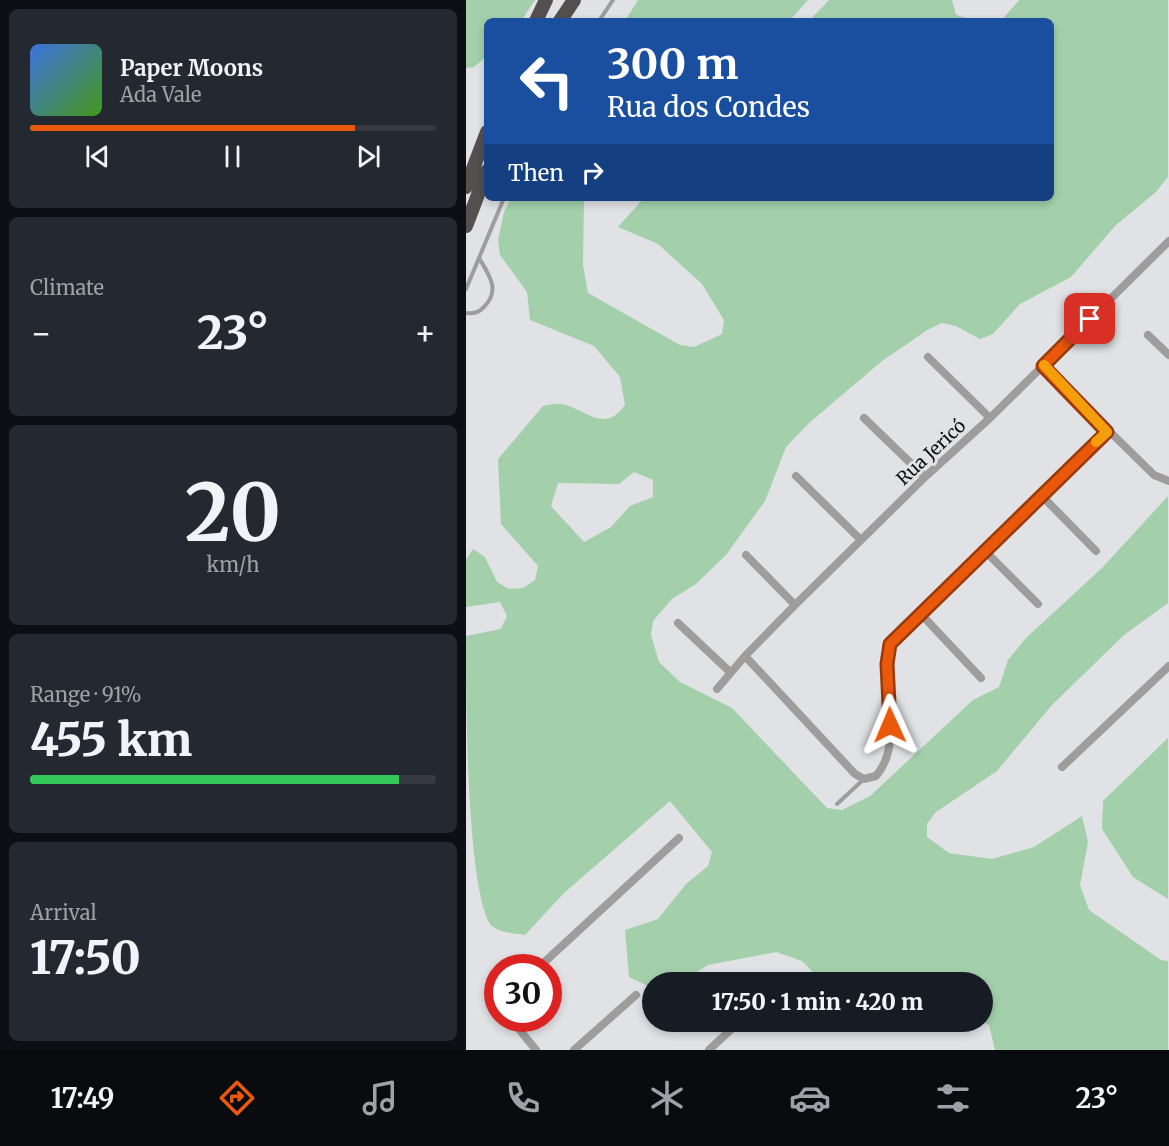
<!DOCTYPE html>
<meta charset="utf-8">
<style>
body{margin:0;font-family:Merriweather,serif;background:#242831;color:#f1f3f6;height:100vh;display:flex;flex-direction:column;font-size:22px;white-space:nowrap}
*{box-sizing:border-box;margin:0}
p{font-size:20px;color:#9ea1a6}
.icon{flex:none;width:33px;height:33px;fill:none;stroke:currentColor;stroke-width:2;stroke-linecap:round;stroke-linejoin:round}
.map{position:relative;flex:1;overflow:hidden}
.side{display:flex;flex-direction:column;gap:9px;padding:9px;background:#0d0f14;width:466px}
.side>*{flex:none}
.guide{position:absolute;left:18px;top:18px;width:570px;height:183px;border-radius:9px;box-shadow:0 3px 9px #0003;background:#1a4fa0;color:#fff;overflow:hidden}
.speed{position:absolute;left:18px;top:954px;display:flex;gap:12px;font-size:30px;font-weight:700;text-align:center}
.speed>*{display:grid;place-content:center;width:78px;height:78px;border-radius:50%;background:#171b24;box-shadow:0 3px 9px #0003;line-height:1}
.speed .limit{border:9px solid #d22;background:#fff;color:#111}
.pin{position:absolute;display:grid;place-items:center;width:51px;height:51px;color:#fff;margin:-26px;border-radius:12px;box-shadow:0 3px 9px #0006}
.me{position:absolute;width:66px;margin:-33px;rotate:359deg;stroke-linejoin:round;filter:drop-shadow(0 0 4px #0008)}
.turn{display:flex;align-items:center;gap:21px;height:126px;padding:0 24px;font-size:27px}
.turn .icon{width:78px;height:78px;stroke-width:2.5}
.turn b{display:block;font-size:42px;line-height:51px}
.then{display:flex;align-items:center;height:57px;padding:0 24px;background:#0003;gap:12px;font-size:22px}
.big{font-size:45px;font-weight:800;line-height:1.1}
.side .card{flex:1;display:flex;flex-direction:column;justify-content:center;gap:9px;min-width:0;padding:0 21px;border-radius:9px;background:#242831}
.side .dial{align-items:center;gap:0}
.dial b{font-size:78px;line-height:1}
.song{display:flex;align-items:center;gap:18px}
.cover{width:72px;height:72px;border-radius:9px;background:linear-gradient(135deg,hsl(220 70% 55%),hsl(100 70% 35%))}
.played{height:6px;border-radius:3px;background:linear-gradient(90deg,#ea580c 80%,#363941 80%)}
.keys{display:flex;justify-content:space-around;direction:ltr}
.heat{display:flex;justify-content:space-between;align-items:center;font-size:33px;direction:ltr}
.charge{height:9px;border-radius:4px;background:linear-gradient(90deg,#34c759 91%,#363941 0)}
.trip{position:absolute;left:176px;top:972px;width:351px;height:60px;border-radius:30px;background:#171b24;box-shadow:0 3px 9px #0003;font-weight:800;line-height:60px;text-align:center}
.tab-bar{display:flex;height:96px;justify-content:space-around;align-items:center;background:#090b0e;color:#9ea1a6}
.tab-bar .icon{width:42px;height:42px}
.tab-bar .on{color:#ea580c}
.tab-bar b{font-size:27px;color:#f1f3f6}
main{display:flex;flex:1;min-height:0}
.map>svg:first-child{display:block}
</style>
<main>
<section class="side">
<div class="card">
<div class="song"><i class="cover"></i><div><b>Paper Moons</b><p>Ada Vale</p></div></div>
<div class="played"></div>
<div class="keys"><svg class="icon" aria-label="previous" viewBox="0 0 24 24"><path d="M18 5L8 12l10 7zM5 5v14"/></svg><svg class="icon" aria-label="pause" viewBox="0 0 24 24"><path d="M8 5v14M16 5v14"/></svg><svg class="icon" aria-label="next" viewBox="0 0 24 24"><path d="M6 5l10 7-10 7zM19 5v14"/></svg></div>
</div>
<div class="card"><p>Climate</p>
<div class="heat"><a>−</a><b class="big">23°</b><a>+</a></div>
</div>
<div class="card dial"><b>20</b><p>km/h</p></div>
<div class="card"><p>Range · 91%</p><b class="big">455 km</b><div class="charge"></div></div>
<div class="card"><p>Arrival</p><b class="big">17:50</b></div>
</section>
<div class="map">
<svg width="703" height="1050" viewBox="0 0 703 1050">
<rect width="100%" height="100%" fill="#e0e2e5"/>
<path fill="#a3d0aa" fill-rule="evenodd" d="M0 0H69L55 21H21V56L8 67 0 68Z
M172 0H342L323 21H159Z
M363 0H486L490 15 512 21H343Z
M553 0H702V177L690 192 650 225 605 277 554 304 527 334 514 339 490 326 476 323 463 329 416 361 342 424 320 447 299 501 260 555 230 584 206 599 187 621 185 635 193 662 214 682 266 708 361 808 376 810 404 796 507 700 533 687 542 660 560 638 636 568 702 496V603L658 635 586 705 531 771 470 812 461 824V837L483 853 526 859 568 847 616 816 622 842 614 885 623 910 695 960 702 961V1050H529L523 1025 516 1022V982H357L336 961 310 952 242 965 214 982H186V988L163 977 159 930 192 919 220 884 242 866 246 852 204 801 98 893 59 935C47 933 32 933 24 924 0 884 0 694 0 636L35 629 41 616 34 602 0 607V560L7 549 19 557 31 582 43 589 57 588 69 580 72 566 35 524 32 459 77 406C83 405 90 403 96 404 122 410 138 434 159 405L154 377 128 346 64 320 61 292 34 255 32 240 38 212 45 198H118L117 265 122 293 214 345 228 347 256 334 258 320 236 284 192 244 152 227 178 198H585V21H535ZM168 472 187 480V497L164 506 145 527 118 542 85 506 92 483 153 484Z
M702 738V899L667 877 636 829 637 801Z"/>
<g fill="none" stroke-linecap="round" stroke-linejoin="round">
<path stroke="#9e9d9c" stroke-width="4" d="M133 21 147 0
M0 289 38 198
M0 313C7 314 12 313 17 308 35 291 24 276 13 258
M371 804 398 779"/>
<path stroke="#9e9d9c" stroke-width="8" d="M682 335 703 355
M462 357 524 418
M577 366 688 475 703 481
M398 418 459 477
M330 476 395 540
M575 495 630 551
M521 553 572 604
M280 555 329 605
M454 613 515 678
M212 623 264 672
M279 656 389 774 398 779 410 776C442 738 408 684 424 644L641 432
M251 689 279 656 329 605 459 477 524 418 703 241
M596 767 703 666
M72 968 213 838
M315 982 319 979
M44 1018 70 1050
M108 1050 170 995
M243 1050 273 1022"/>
<path stroke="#53504f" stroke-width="14" d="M70 21 80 0
M94 21 108 0
M0 187 21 132
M0 226 21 171"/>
</g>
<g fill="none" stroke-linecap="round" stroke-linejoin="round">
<g stroke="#983908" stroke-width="15">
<path id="route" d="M424 725 421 664 424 644 641 432 577 366 624 319"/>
</g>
<use href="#route" stroke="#ea580c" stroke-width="10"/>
<path stroke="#f59e0b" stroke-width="10" d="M578 365 641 432 630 442"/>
</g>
<g text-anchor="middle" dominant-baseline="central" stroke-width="6" stroke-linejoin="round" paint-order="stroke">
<g font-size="18" fill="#0f1011" stroke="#e0e2e5">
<text transform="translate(465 452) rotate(-43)">Rua Jericó</text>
</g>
</g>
</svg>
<div class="speed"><div class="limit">30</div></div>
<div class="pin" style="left:624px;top:319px;background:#d93025"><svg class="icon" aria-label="arrive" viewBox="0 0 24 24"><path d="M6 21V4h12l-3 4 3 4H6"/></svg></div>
<svg class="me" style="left:424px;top:725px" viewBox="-20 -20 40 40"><path d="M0-17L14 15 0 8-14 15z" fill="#ea580c" stroke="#fff" stroke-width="4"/></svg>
<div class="trip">17:50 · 1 min · 420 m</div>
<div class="guide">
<div class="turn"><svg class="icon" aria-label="left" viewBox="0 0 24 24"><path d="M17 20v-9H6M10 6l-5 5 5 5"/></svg><div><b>300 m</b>Rua dos Condes</div></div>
<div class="then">Then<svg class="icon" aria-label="right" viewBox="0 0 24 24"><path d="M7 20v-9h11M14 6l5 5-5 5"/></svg></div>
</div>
</div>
</main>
<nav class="tab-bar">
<b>17:49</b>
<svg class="icon on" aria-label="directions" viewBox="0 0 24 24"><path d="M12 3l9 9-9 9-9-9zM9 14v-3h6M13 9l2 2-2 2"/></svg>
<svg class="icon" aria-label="music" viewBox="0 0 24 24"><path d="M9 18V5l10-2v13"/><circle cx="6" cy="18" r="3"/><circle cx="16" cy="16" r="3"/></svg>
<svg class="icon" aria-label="phone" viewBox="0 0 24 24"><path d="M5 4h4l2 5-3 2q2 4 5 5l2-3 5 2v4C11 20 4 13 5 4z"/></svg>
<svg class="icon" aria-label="climate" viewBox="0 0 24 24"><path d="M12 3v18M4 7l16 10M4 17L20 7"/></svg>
<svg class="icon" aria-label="car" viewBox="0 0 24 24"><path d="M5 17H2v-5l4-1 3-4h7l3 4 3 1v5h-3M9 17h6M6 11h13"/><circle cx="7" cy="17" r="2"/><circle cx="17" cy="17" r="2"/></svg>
<svg class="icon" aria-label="filters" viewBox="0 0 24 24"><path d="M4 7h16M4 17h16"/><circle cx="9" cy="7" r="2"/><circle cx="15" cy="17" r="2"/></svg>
<b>23°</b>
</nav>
